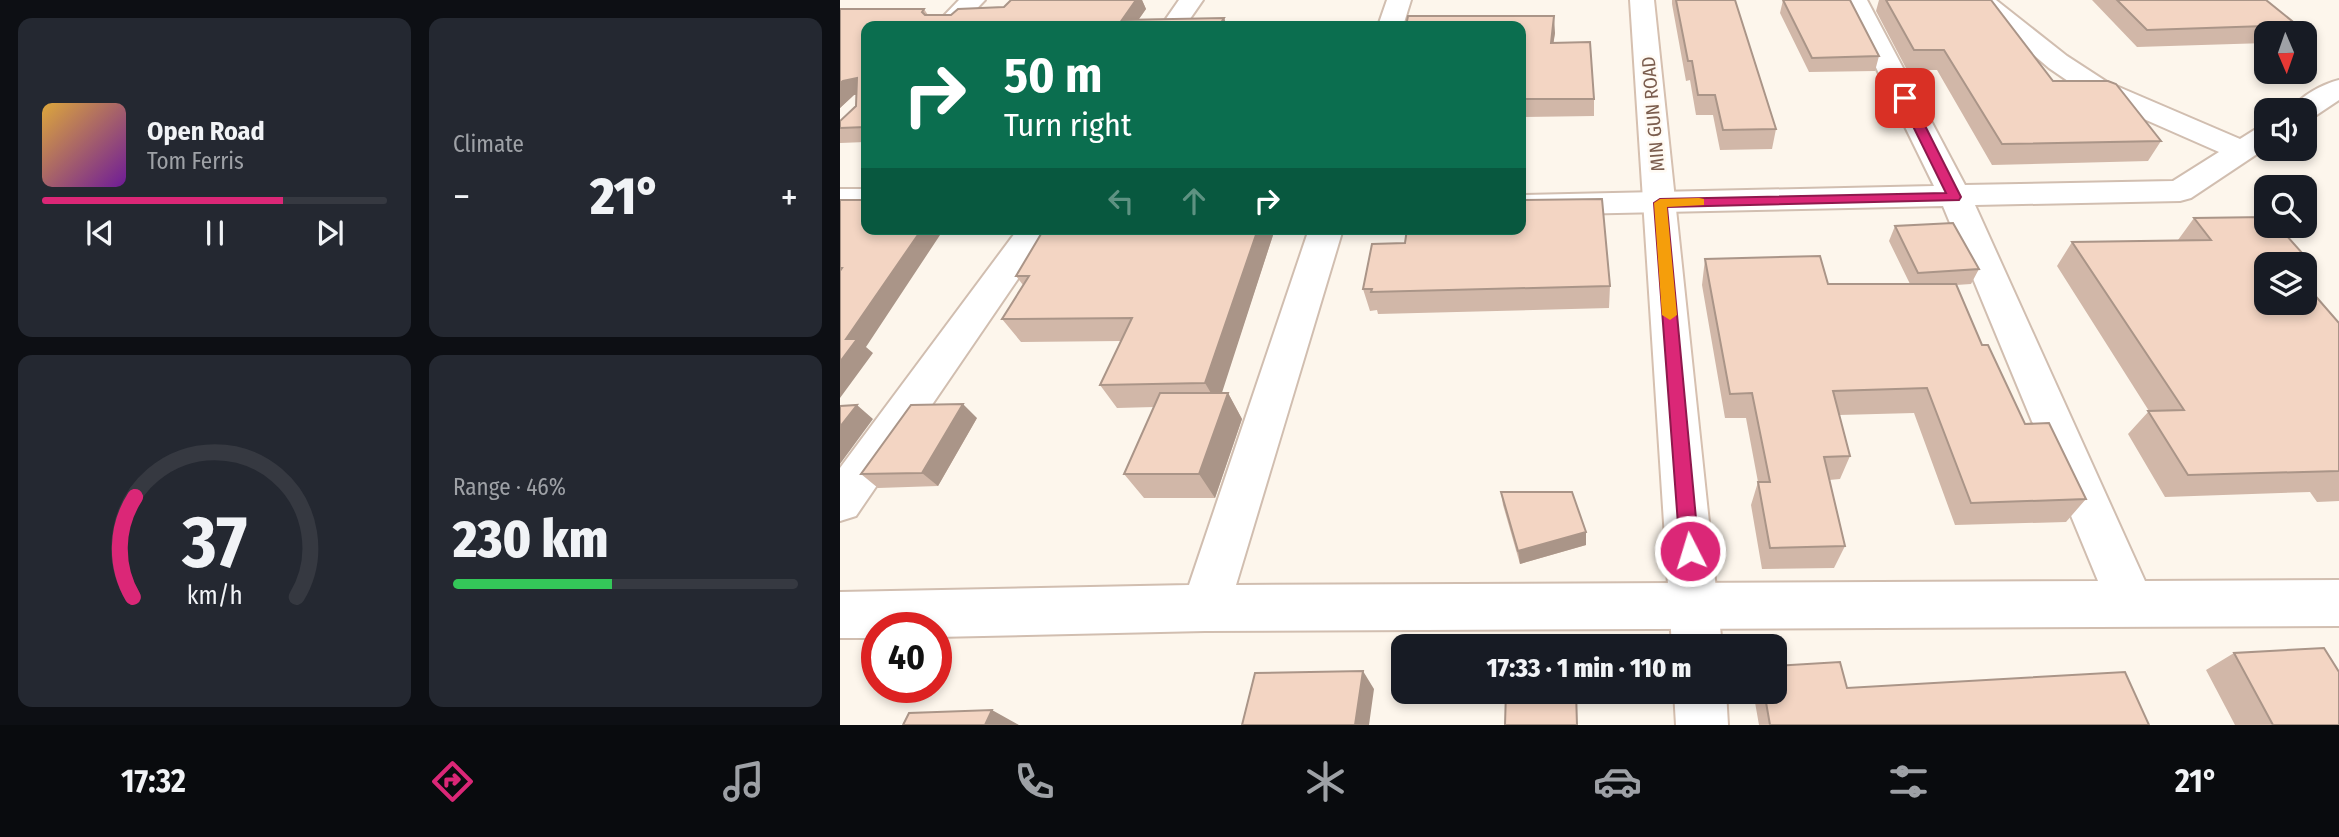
<!DOCTYPE html>
<meta charset="utf-8">
<style>
body{margin:0;font-family:"Fira Sans Condensed",sans-serif;background:#242831;color:#f1f3f6;height:100vh;display:flex;flex-direction:column;font-size:26px;white-space:nowrap}
*{box-sizing:border-box;margin:0}
p{font-size:23px;color:#9ea1a6}
.icon{flex:none;width:38px;height:38px;fill:none;stroke:currentColor;stroke-width:2;stroke-linecap:round;stroke-linejoin:round}
.map{position:relative;flex:1;overflow:hidden}
.drawer{display:flex;flex-direction:column;gap:18px;padding:18px;background:#0d0f14;width:840px}
.drawer>*{flex:none}
.banner{position:absolute;left:21px;top:21px;width:665px;height:214px;border-radius:14px;box-shadow:0 4px 10px #0003;background:#0b6e4f;color:#fff;overflow:hidden}
.needle{width:46px;rotate:178deg}
.buttons{position:absolute;left:1414px;top:21px;display:grid;gap:14px}
.buttons a{display:grid;place-items:center;width:63px;height:63px;border-radius:14px;background:#171b24;box-shadow:0 4px 10px #0003;font-size:35px}
.speed{position:absolute;left:21px;top:612px;display:flex;gap:14px;font-size:35px;font-weight:700;text-align:center}
.speed>*{display:grid;place-content:center;width:91px;height:91px;border-radius:50%;background:#171b24;box-shadow:0 4px 10px #0003;line-height:1}
.speed .limit{border:10px solid #d22;background:#fff;color:#111}
.pin{position:absolute;display:grid;place-items:center;width:60px;height:60px;color:#fff;margin:-30px;border-radius:14px;box-shadow:0 4px 10px #0006}
.me{position:absolute;width:77px;margin:-38px;rotate:355deg;stroke-linejoin:round;filter:drop-shadow(0 0 5px #0008)}
.turn{display:flex;align-items:center;gap:24px;height:147px;padding:0 28px;font-size:32px}
.turn .icon{width:91px;height:91px;stroke-width:2.5}
.turn b{display:block;font-size:49px;line-height:60px}
.lanes{display:flex;align-items:center;height:66px;padding:0 28px;background:#0003;justify-content:center;gap:35px;direction:ltr}
.lanes .off{opacity:.35}
.big{font-size:52px;font-weight:800;line-height:1.1}
.drawer .card{flex:1;display:flex;flex-direction:column;justify-content:center;gap:10px;min-width:0;padding:0 24px;border-radius:14px;background:#242831}
.drawer .dial{align-items:center;gap:0}
.dial svg{height:182px;overflow:visible;fill:none;stroke:#363941;stroke-width:7;stroke-linecap:round;text-anchor:middle}
.dial text{fill:#f1f3f6;stroke:none}
.song{display:flex;align-items:center;gap:21px}
.cover{width:84px;height:84px;border-radius:10px;background:linear-gradient(135deg,hsl(40 70% 55%),hsl(280 70% 35%))}
.played{height:7px;border-radius:4px;background:linear-gradient(90deg,#db2777 70%,#363941 70%)}
.keys{display:flex;justify-content:space-around;direction:ltr}
.heat{display:flex;justify-content:space-between;align-items:center;font-size:38px;direction:ltr}
.charge{height:10px;border-radius:5px;background:linear-gradient(90deg,#34c759 46%,#363941 0)}
.drawer .tiles{flex:1;display:grid;gap:18px;grid-template-columns:repeat(2,1fr)}
.trip{position:absolute;left:551px;top:634px;width:396px;height:70px;border-radius:14px;background:#171b24;box-shadow:0 4px 10px #0003;font-weight:800;line-height:70px;text-align:center}
.tabs{display:flex;height:112px;justify-content:space-around;align-items:center;background:#090b0e;color:#9ea1a6}
.tabs .icon{width:49px;height:49px}
.tabs .on{color:#db2777}
.tabs b{font-size:32px;color:#f1f3f6}
main{display:flex;flex:1;min-height:0}
.map>svg:first-child{display:block}
</style>
<main>
<section class="drawer">
<div class="tiles">
<div class="card">
<div class="song"><i class="cover"></i><div><b>Open Road</b><p>Tom Ferris</p></div></div>
<div class="played"></div>
<div class="keys"><svg class="icon" aria-label="previous" viewBox="0 0 24 24"><path d="M18 5L8 12l10 7zM5 5v14"/></svg><svg class="icon" aria-label="pause" viewBox="0 0 24 24"><path d="M8 5v14M16 5v14"/></svg><svg class="icon" aria-label="next" viewBox="0 0 24 24"><path d="M6 5l10 7-10 7zM19 5v14"/></svg></div>
</div>
<div class="card"><p>Climate</p>
<div class="heat"><a>−</a><b class="big">21°</b><a>+</a></div>
</div>
<div class="card dial"><svg viewBox="0 0 100 80">
<path d="M14 69A42 42 0 1 1 86 69"/>
<path d="M14 69A42 42 0 0 1 15 25" stroke="#db2777"/>
<text x="50" y="56" font-size="32" font-weight="700">37</text>
<text x="50" y="72" font-size="11">km/h</text>
</svg></div>
<div class="card"><p>Range · 46%</p><b class="big">230 km</b><div class="charge"></div></div>
</div>
</section>
<div class="map">
<svg width="1499" height="725" viewBox="0 0 1499 725">
<rect width="100%" height="100%" fill="#fdf6ec"/>
<g fill="none" stroke-linecap="round" stroke-linejoin="round">
<g stroke="#d1beb0" stroke-width="4">
<path id="street" d="M119 0H145L120 26H94Z
M339 0H363L345 26H321Z
M547 0H571L563 26H538Z
M1003 0H1027L1125 185 1333 181 1379 152 1247 94 1209 68 1129 0H1156L1227 56 1267 82 1400 139 1416 129 1426 126V148L1351 198 1340 201 1135 205 1305 581 1499 580V626L365 631 96 637V628H37V638H0V592L349 585 469 229H503L396 585 1258 581 1103 206 681 215V195L1094 186Z
M1499 80V100L1475 116 1465 119V110H1451C1460 96 1483 84 1499 80Z
M0 189H26V209H0Z
M178 229H212L16 516 0 521V468Z"/>
</g>
<g stroke="#d6c0b0" stroke-width="4">
<path id="secondary" d="M790 0H814L882 646H832Z
M834 691H886L888 725H836Z"/>
</g>
<use href="#street" fill="#fff" fill-rule="evenodd"/>
<use href="#secondary" fill="#fff" fill-rule="evenodd"/>
</g>
<path fill="#d1b7a8" d="M171 0H302L306 9 299 19 384 18 387 26H26V142L0 143V128L16 127 0 128V121L16 106V95H14L0 108V9H84L88 15H111L118 9 164 7Z
M832 0H895L936 129 932 149 880 150 873 115H856L850 80 846 81 832 4Z
M943 0H1010L1039 56 1035 71 969 72 940 13Z
M1039 0H1151L1213 81 1321 141 1308 161 1152 165 1097 70H1067L1036 11Z
M1252 0H1426L1457 25 1451 33H1426V43L1297 47Z
M681 26 715 33 713 43 754 99V116L681 117Z
M1354 218 1471 263 1465 270V264H1426L1499 323V501L1477 502 1470 492 1325 497 1288 434 1309 411 1217 266 1232 242 1338 240Z
M1055 226 1139 269 1131 284 1116 285 1142 345 1185 424 1246 499 1226 522 1115 525 1074 413 999 415 1010 456 1000 479 989 480 1005 546 994 568 922 569 911 505 918 482 906 418H885L862 285 865 259 988 284H1070L1049 241Z
M435 229 381 393H388L402 419 375 498H304L284 474 314 407 277 408 260 385 281 341 181 342 162 319 183 285 176 276Z
M770 286 769 308 538 314 537 310 530 311 523 289Z
M137 418 98 486 38 488 21 474Z
M661 492 746 545 680 564 663 505Z
M1394 653 1499 725H1395L1366 670Z
M1007 688 1309 725H919L913 691Z"/>
<path fill="#aa9588" d="M296 0H302L306 9 294 26 282 20Z
M714 16 715 33 711 60V43Z
M384 18 387 26H379Z
M17 78 26 93 14 95 0 108V83L3 81Z
M82 229H104L26 347 33 353 0 398V362L6 339Z
M418 229H435L378 405 365 383Z
M388 393 402 419 375 498 359 474Z
M123 404 137 418 98 486 82 473Z
M17 405 33 419 0 464V427Z
M746 532V545L680 564 678 551Z
M523 671 534 689 529 725H515Z
M152 710 179 725H145Z"/>
<path fill="#f3d5c3" stroke="#aa9588" stroke-width="2" d="M171 0H296L282 20 384 18 379 26H26V127L0 128V121L16 106 17 78 3 81 0 83V9H84L82 12 85 15H111L118 9 164 7Z
M836 0H895L936 129 883 130 875 95H858L852 61H848Z
M943 0H1010L1039 56 972 58Z
M1046 0H1151L1213 81H1268L1276 84 1321 141 1162 144 1104 50H1074Z
M1277 0H1426L1457 25 1307 30Z
M568 16H714L711 43 750 42 754 99H681V26H566Z
M762 199 770 286 531 292 532 289H523L532 244 565 243 567 229H681V200Z
M0 200H26V202L24 204H26V229H82L6 339H17L0 362V271L2 268H0Z
M1426 217V226H1438L1471 263 1426 264V303H1465V284L1499 323V471L1348 475 1308 411 1344 410 1232 242 1371 240 1354 218Z
M1113 223 1139 269 1078 273 1055 226Z
M204 229H418L365 383 260 385 292 318 162 319 189 276H176Z
M980 256 988 284H1116L1142 345H1148L1185 424 1209 423 1246 499 1131 503 1087 388 993 391 1010 456 984 457 1005 546 930 548 918 482H930L912 393 890 394 865 259Z
M320 393H388L359 474H284Z
M123 404 82 473 21 474 71 405Z
M17 405 0 427V406Z
M661 492H732L746 532 678 551Z
M1484 648 1499 672V725H1433L1394 653Z
M1000 662 1007 688 1285 672 1309 725H930L924 691H934V666Z
M523 671 515 725H402L415 673Z
M666 691H736L737 725H665Z
M152 710 145 725H63L69 713Z"/>
<path fill="#db2777" stroke="#8e194d" stroke-width="2" d="M1061 96 1071 98 1121 197 1119 200 827 207 859 551 857 557 850 560 843 557 840 551 814 203 820 199 1106 193 1059 98Z"/>
<path fill="#f59e0b" d="M859 198 864 199V205L827 207 837 315 830 320 822 315 814 203 820 199Z"/>
<g text-anchor="middle" dominant-baseline="central" stroke-width="5" stroke-linejoin="round" paint-order="stroke">
<g font-size="19" fill="#7a5c4d" stroke="#fffaf3">
<text transform="translate(813 114) rotate(-95)">MIN GUN ROAD</text>
</g>
</g>
</svg>
<div class="buttons">
<a><svg class="needle" viewBox="-14 -14 28 28"><path d="M0-13l5 13h-10z" fill="#e53935"/><path d="M0 13l5-13h-10z" fill="#9ea1a6"/></svg></a>
<a><svg class="icon" aria-label="sound" viewBox="0 0 24 24"><path d="M4 9h4l5-4v14l-5-4H4zM17 9q2 3 0 6"/></svg></a>
<a><svg class="icon" aria-label="search" viewBox="0 0 24 24"><circle cx="10" cy="10" r="6"/><path d="M15 15l6 6"/></svg></a>
<a><svg class="icon" aria-label="layers" viewBox="0 0 24 24"><path d="M12 4l9 5-9 5-9-5zM3 14l9 5 9-5"/></svg></a>
</div>
<div class="speed"><div class="limit">40</div></div>
<div class="pin" style="left:1065px;top:98px;background:#d93025"><svg class="icon" aria-label="arrive" viewBox="0 0 24 24"><path d="M6 21V4h12l-3 4 3 4H6"/></svg></div>
<svg class="me" style="left:850px;top:551px" viewBox="-20 -20 40 40"><circle r="17" fill="#db2777" stroke="#fff" stroke-width="3"/><path d="M0-11L8 9 0 5-8 9z" fill="#fff"/></svg>
<div class="trip">17:33 · 1 min · 110 m</div>
<div class="banner">
<div class="turn"><svg class="icon" aria-label="right" viewBox="0 0 24 24"><path d="M7 20v-9h11M14 6l5 5-5 5"/></svg><div><b>50 m</b>Turn right</div></div>
<div class="lanes"><svg class="icon off" aria-label="left" viewBox="0 0 24 24"><path d="M17 20v-9H6M10 6l-5 5 5 5"/></svg><svg class="icon off" aria-label="ahead" viewBox="0 0 24 24"><path d="M12 20V5M6 11l6-6 6 6"/></svg><svg class="icon" aria-label="right" viewBox="0 0 24 24"><path d="M7 20v-9h11M14 6l5 5-5 5"/></svg></div>
</div>
</div>
</main>
<nav class="tabs">
<b>17:32</b>
<svg class="icon on" aria-label="directions" viewBox="0 0 24 24"><path d="M12 3l9 9-9 9-9-9zM9 14v-3h6M13 9l2 2-2 2"/></svg>
<svg class="icon" aria-label="music" viewBox="0 0 24 24"><path d="M9 18V5l10-2v13"/><circle cx="6" cy="18" r="3"/><circle cx="16" cy="16" r="3"/></svg>
<svg class="icon" aria-label="phone" viewBox="0 0 24 24"><path d="M5 4h4l2 5-3 2q2 4 5 5l2-3 5 2v4C11 20 4 13 5 4z"/></svg>
<svg class="icon" aria-label="climate" viewBox="0 0 24 24"><path d="M12 3v18M4 7l16 10M4 17L20 7"/></svg>
<svg class="icon" aria-label="car" viewBox="0 0 24 24"><path d="M5 17H2v-5l4-1 3-4h7l3 4 3 1v5h-3M9 17h6M6 11h13"/><circle cx="7" cy="17" r="2"/><circle cx="17" cy="17" r="2"/></svg>
<svg class="icon" aria-label="filters" viewBox="0 0 24 24"><path d="M4 7h16M4 17h16"/><circle cx="9" cy="7" r="2"/><circle cx="15" cy="17" r="2"/></svg>
<b>21°</b>
</nav>
